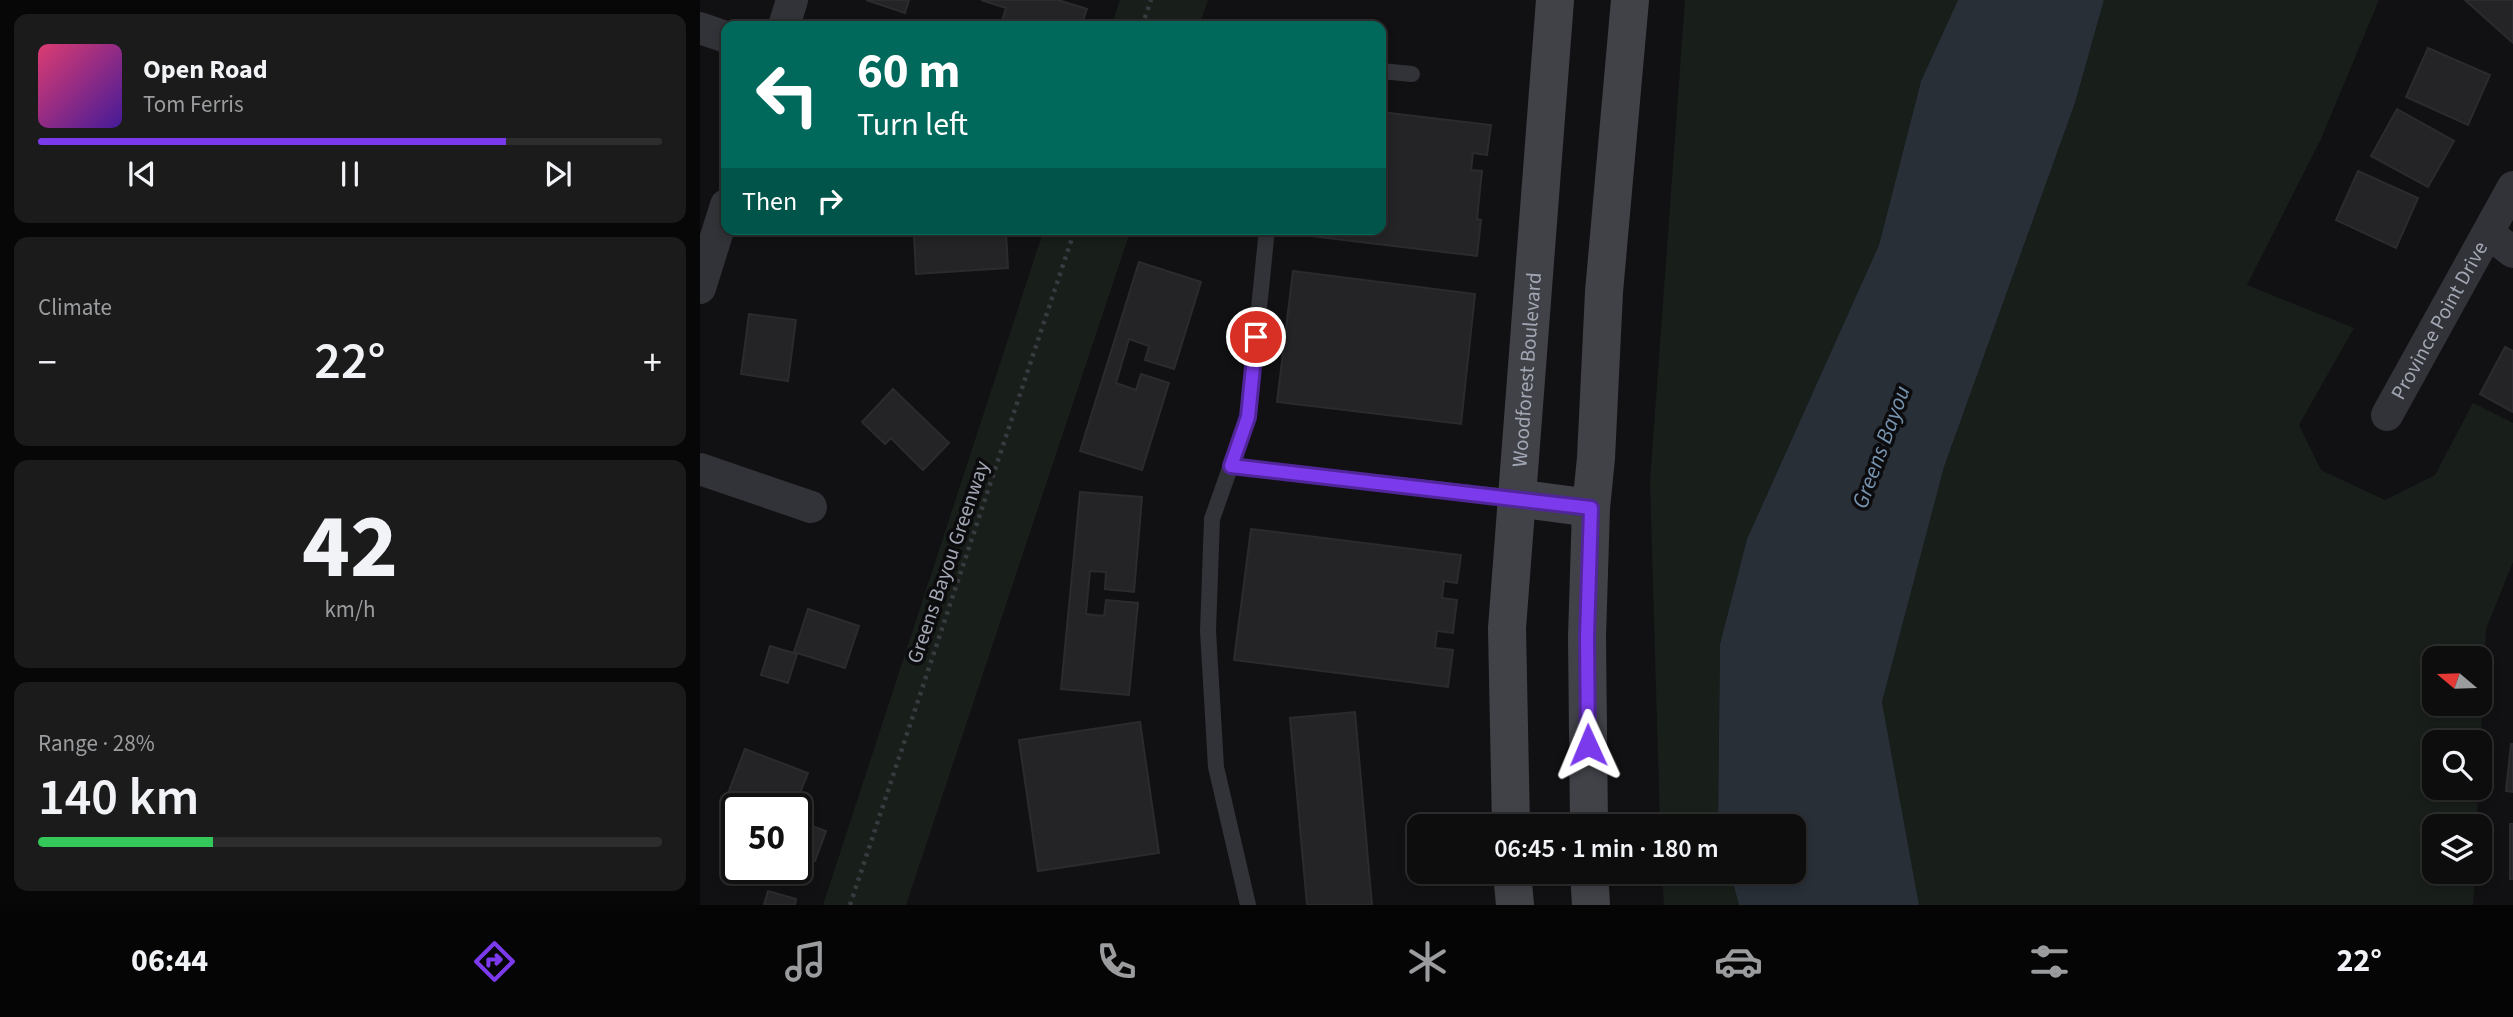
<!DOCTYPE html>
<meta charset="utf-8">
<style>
body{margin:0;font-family:"Source Sans 3",sans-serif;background:#1b1b1c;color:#f1f3f6;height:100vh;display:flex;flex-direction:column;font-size:26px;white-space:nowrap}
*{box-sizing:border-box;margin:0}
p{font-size:23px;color:#9a9c9e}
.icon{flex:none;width:38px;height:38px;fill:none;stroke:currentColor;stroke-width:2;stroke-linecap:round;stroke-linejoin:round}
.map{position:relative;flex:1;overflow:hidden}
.sheet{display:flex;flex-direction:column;gap:14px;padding:14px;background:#070708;width:700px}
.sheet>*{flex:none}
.top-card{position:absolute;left:21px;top:21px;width:665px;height:214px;border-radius:14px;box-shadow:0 4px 10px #0003,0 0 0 2px #2d2d2e;background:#00695c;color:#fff;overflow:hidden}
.needle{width:46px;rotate:289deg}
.buttons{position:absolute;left:1722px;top:646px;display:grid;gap:14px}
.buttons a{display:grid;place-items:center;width:70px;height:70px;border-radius:14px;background:#0d0d0e;box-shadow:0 4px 10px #0003,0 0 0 2px #2d2d2e;font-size:35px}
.speed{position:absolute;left:21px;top:793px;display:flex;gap:14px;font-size:35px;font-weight:700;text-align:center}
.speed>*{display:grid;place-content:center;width:91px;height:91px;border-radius:50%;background:#0d0d0e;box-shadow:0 4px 10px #0003,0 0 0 2px #2d2d2e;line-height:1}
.speed .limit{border:4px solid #111;border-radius:10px;background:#fff;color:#111}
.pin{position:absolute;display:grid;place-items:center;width:60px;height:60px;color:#fff;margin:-30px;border:4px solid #fff;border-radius:50%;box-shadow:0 2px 7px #0007}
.me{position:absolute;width:77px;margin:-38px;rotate:359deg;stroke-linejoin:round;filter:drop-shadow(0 0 5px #0008)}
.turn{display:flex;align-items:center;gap:24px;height:147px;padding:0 21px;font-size:32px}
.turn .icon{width:91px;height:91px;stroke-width:2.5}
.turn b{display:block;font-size:49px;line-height:60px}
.then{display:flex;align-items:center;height:66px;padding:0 21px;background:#0003;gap:14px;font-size:26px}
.big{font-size:52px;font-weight:600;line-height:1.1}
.sheet .card{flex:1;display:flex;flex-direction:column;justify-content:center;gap:10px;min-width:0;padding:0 24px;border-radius:14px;background:#1b1b1c}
.sheet .dial{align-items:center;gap:0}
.dial b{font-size:91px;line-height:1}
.song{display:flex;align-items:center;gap:21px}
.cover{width:84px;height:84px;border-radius:10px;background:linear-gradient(135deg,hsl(340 70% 55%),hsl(260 70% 35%))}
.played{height:7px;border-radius:4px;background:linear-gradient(90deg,#7c3aed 75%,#2d2d2e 75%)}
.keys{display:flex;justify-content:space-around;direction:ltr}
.heat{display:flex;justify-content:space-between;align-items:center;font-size:38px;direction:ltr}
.charge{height:10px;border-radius:5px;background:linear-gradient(90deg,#34c759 28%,#2d2d2e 0)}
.trip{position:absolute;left:707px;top:814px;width:399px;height:70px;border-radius:14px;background:#0d0d0e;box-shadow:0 4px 10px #0003,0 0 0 2px #2d2d2e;font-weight:600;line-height:70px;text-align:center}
.menu{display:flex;height:112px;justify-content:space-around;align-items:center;background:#050506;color:#9a9c9e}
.menu .icon{width:49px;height:49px}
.menu .current{color:#7c3aed}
.menu b{font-size:32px;color:#f1f3f6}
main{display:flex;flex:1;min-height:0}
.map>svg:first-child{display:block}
</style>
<main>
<section class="sheet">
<div class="card">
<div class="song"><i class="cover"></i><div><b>Open Road</b><p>Tom Ferris</p></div></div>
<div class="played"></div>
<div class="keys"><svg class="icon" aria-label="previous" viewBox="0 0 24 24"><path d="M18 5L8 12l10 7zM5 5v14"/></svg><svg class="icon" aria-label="pause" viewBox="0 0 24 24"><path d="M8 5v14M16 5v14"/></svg><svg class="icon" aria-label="next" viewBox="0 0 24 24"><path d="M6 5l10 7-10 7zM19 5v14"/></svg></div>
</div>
<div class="card"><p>Climate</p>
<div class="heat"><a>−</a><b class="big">22°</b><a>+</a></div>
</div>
<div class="card dial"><b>42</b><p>km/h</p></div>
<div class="card"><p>Range · 28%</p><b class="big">140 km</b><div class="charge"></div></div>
</section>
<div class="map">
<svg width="1813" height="905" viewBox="0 0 1813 905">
<rect width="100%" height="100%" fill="#111113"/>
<path fill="#181e19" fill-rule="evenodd" d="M420 0H508L499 26H411Z
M985 0H1258L1221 81 1179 245 1047 539 1020 644 1018 826H960L950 481Z
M1404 0H1679L1621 139 1547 285 1654 328 1599 425 1621 470 1685 500 1735 475 1773 403 1813 423V562L1786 629 1780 758V742H1734V788H1778L1777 826H1734V872H1775L1773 905H1219L1182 702 1244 467 1375 103ZM1734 658H1780V704H1734Z
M344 229H431L206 905H123Z
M962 872H1030L1039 905H964Z"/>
<path fill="#282f37" d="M1258 0H1404L1375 103 1244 467 1182 702 1219 905H1039L1030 872H1094V826H1018L1020 644 1047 539 1179 245 1221 81Z"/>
<path fill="#242427" stroke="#2b2b2f" stroke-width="2" d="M166 0H209L205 13Z
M281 0H358L387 9 381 26H300L306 8Z
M1765 0H1813V43Z
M1728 48 1790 75 1768 125 1706 97Z
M1697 109 1754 141 1728 187 1671 156Z
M681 112 791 125 787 155 773 153 771 170 782 171 777 219 781 220 777 256 593 234 594 229H681Z
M1658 171 1718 198 1696 248 1636 220Z
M306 231 308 268 216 274 214 236Z
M439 262 501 282 474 369 445 360 449 346 429 339 416 383 436 390 441 374 469 383 442 470 380 451Z
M593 271 775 294 761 424 577 402Z
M49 314 96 320 88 381 41 374Z
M1805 347 1813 351V412L1780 394Z
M193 389 249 443 223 470 191 438 185 444 162 422Z
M380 492 442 497 434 592 405 589 406 572 390 571 386 614 404 616 406 600 438 603 429 695 361 689Z
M551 529 761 555 757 583 744 581 742 598 757 600 753 633 737 631 735 648 753 650 748 687 534 660Z
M108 609 159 626 145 668 94 652Z
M70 646 97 654 88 683 61 675Z
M655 712 672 905H607L590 718Z
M440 722 459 853 338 871 319 740Z
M1811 744H1813V792L1806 791Z
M45 749 108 773 94 808H59L27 796Z
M96 820 126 831 115 861 96 854Z
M1810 824H1813V879H1810Z
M68 891 96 899 95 905H64Z"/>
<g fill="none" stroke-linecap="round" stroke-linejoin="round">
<path stroke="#383a3f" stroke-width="4.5" stroke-dasharray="3.5 5" stroke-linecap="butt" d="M442 26 451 0
M150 905 375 229"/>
<path stroke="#323338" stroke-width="16" d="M681 71 712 74
M531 466 816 498
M548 905 516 767 508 631 512 519 548 417 567 229"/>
<g stroke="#323338" stroke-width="32">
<path d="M84 26 92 0"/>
<path d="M0 28 26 37"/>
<path d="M1788 233 1813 252"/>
<path d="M0 288 26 205"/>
<path id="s1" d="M1687 415 1813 187"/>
<path d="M0 469 111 507"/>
</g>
<g stroke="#404248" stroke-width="38">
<path d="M816 498 891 508"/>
<path id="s2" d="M811 826 807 628 855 0"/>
<path d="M889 826 887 637 891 508 896 458 904 292 930 0"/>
<path d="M812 872 815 905"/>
<path d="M889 872 891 905"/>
</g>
</g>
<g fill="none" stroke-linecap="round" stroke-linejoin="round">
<g stroke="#51269a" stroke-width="18">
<path id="route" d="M556 337 548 417 531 466 891 508 887 637 888 745"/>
</g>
<use href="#route" stroke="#7c3aed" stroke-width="12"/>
</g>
<g text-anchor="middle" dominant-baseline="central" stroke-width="7" stroke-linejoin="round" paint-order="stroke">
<g font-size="21" fill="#a2a7b4" stroke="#0c0c0e">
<text stroke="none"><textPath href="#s1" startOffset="108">Province Point Drive</textPath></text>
<text stroke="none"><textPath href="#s2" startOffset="457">Woodforest Boulevard</textPath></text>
<text transform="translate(248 562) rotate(-71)">Greens Bayou Greenway</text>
</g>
<g font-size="23" font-style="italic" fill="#7794b1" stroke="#0c0c0e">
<text transform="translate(1181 447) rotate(-70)">Greens Bayou</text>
</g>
</g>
</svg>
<div class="buttons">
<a><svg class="needle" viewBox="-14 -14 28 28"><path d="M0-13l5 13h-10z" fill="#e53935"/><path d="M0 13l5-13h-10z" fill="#9a9c9e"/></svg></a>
<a><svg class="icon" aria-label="search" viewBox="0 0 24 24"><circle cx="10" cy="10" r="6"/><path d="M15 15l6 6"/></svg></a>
<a><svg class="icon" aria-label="layers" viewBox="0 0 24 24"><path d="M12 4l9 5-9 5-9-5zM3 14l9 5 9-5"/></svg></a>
</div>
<div class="speed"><div class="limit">50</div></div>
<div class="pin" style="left:556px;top:337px;background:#d93025"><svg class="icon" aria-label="arrive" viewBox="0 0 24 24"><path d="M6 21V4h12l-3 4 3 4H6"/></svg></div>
<svg class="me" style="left:888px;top:745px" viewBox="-20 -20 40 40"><path d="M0-17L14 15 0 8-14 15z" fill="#7c3aed" stroke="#fff" stroke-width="4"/></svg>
<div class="trip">06:45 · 1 min · 180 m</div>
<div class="top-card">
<div class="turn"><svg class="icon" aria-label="left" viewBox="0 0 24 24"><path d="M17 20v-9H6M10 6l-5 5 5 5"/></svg><div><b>60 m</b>Turn left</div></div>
<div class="then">Then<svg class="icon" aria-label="right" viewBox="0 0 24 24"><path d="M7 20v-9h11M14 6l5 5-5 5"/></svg></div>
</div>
</div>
</main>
<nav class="menu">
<b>06:44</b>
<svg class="icon current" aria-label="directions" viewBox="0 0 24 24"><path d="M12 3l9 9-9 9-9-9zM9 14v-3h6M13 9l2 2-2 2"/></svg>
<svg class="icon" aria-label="music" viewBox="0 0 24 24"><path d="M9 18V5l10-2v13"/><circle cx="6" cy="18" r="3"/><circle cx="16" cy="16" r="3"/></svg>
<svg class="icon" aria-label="phone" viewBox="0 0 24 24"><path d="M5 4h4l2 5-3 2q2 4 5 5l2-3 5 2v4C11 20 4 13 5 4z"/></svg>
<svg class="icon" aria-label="climate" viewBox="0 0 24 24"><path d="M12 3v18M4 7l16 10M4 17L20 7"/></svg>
<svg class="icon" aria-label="car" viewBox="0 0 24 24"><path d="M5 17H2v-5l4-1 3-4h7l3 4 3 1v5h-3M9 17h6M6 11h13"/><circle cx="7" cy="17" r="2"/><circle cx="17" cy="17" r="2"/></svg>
<svg class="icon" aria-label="filters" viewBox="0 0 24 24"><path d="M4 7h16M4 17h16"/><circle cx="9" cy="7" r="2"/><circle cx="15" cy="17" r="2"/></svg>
<b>22°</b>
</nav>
